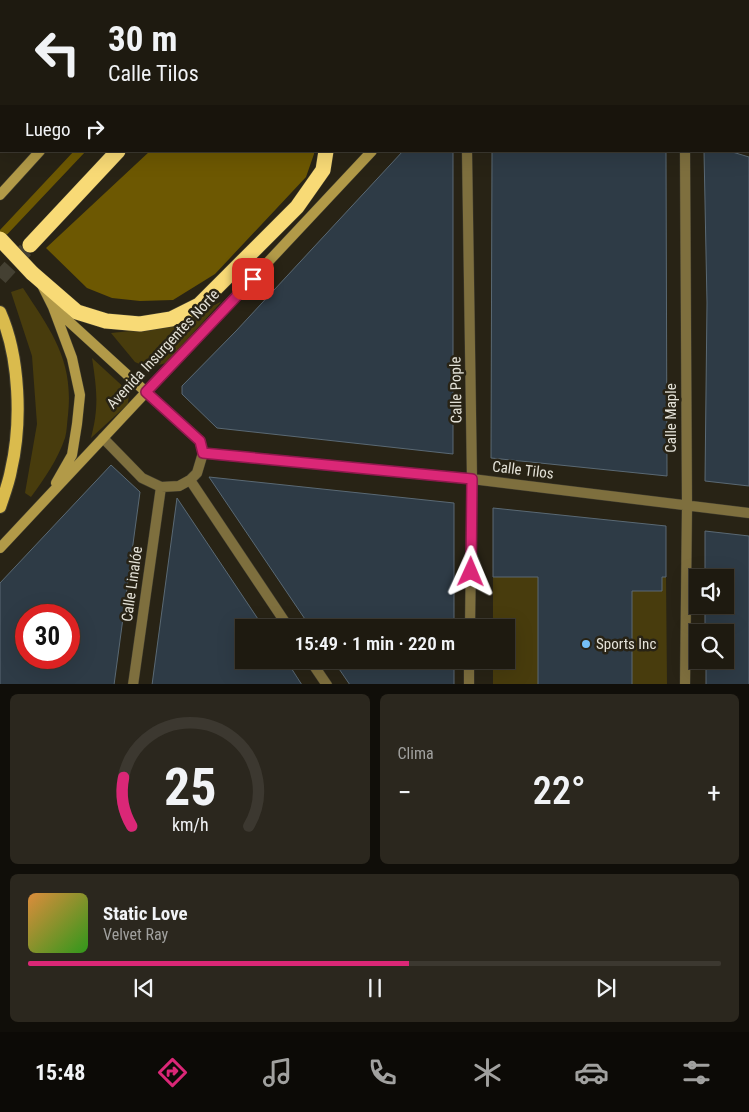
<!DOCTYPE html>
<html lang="es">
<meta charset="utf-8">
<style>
body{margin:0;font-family:"Roboto Condensed",sans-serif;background:#2b271e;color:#f1f3f6;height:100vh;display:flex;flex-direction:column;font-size:19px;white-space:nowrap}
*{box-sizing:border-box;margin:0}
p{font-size:16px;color:#a1a19f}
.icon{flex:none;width:28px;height:28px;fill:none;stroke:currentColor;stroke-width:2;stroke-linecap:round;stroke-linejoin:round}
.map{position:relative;height:684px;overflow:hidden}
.drawer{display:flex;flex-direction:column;gap:10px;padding:10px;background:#100e09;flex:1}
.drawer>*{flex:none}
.hud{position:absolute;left:0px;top:0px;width:750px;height:152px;box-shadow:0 5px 20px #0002,0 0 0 1px #3c3830;background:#1e1a10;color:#f1f3f6;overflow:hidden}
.controls{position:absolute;left:689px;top:569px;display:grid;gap:10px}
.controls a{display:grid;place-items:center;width:45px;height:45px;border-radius:0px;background:#1e1a10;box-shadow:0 5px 20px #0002,0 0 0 1px #3c3830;font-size:25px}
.speed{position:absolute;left:15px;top:604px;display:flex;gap:10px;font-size:25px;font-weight:700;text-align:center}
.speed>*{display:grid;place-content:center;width:65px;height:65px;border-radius:50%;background:#1e1a10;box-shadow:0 5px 20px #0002,0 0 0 1px #3c3830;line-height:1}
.speed .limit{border:8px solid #d22;background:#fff;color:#111}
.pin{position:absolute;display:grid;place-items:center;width:42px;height:42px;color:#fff;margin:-21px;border-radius:10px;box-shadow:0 2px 8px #0006}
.me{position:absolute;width:55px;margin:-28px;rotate:1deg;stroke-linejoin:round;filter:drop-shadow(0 0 4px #0008)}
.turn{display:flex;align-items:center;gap:18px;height:105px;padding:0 25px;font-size:22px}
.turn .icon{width:65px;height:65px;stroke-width:2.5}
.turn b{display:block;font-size:35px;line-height:42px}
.then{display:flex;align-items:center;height:48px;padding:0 25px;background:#0003;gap:10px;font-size:19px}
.big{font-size:38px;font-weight:600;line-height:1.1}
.drawer .widget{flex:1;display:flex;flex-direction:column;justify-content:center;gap:8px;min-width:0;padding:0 18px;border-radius:8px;background:#2b271e}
.drawer .dial{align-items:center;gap:0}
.dial svg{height:130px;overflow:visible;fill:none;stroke:#3c3830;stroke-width:7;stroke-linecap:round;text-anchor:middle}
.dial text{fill:#f1f3f6;stroke:none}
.song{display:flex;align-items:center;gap:15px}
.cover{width:60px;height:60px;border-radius:8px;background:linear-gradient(135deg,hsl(30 70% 55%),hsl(110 70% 35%))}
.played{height:5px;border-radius:2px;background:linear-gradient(90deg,#db2777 55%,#3c3830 55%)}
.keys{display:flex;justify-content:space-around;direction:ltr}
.heat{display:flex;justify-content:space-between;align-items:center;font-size:28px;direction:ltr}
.drawer .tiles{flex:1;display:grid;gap:10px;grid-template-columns:1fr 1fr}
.widget:last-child{grid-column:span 2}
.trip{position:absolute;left:235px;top:619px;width:280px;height:50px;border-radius:0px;background:#1e1a10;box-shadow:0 5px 20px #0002,0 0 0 1px #3c3830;font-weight:600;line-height:50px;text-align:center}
.tabs{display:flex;height:80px;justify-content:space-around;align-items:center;background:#0c0a06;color:#a1a19f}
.tabs .icon{width:35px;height:35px}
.tabs .selected{color:#db2777}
.tabs b{font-size:22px;color:#f1f3f6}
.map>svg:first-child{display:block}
</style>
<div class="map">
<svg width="749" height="685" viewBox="0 0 749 685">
<rect width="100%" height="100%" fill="#282315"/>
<path fill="#483c0d" d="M23 288C51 331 74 360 68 415 67 422 67 431 65 438 58 459 44 479 31 497L25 493 37 424 32 356 11 292Z
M222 301 166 363 148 368 135 362 111 333 169 327 189 319Z
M92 358 129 392 128 404 91 438C99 407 97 390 92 358Z
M493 577H666L667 684H493V660H506V628L493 627Z"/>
<path fill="#6d5802" d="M282 0H410L280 1Z
M74 151H86L0 242V230Z
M150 151H314V154L306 177 215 274 173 300 140 301 112 298 87 288 46 248Z"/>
<path fill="#2e3b46" stroke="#5a6974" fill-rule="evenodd" d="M403 151H453V454L217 428 182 394V386L236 331Z
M492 151H666L667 476 491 458Z
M704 151H729L749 157V486L705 481 707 303Z
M111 465 140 492 114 685H0V583ZM26 615H69V658H26Z
M209 477 454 503V628H311Z
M177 498 264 628H244V660H286L302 685H152Z
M493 508 666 526V577H662V591H632V685H538V577H493Z
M705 531 749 536V685H706V660H725V632H705V605H725V578H705Z
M333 660H454V685H350Z"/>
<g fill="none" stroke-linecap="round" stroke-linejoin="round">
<path stroke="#444032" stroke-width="15" stroke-dasharray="15 8" stroke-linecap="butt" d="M0 278 30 245"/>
<g stroke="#423e30" stroke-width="11">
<path id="service" d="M51 1 52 0
M0 58 1 56"/>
</g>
<g stroke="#423e30" stroke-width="11">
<path id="minor" d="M679 0V1
M467 151 472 479 470 628
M685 151 687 506 685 685
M103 438 142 478 161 487 179 486 190 480 197 473 203 453 200 441 146 392
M203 453 472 479 749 513
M190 480 289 628
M310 660 327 685
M133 685 161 487
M469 685V660"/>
</g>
<g stroke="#423e30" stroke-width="11">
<path id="secondary" d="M178 1 179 0
M256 1 257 0
M421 1V0
M515 1 516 0
M0 195 40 151
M42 285 53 307 146 392
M53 307 72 358 80 395 77 424 72 455 56 483
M0 548 372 151"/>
</g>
<g stroke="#423e30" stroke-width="14">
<path id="primary" d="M0 312C20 357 22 423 11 470 9 482 4 495 0 507"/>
</g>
<g stroke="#423e30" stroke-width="16">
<path id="motorway" d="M30 245 118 151
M32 273 77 312 106 321 140 324 171 319 199 305 297 207 323 170 326 151"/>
</g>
<use href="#service" stroke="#7e6f3e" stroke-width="10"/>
<use href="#minor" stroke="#7e6f3e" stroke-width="10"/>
<use href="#secondary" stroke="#b29a48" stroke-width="10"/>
<use href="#primary" stroke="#dabb4d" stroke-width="12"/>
<use href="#motorway" stroke="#f8da76" stroke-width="15"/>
<g stroke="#423e30" stroke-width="16" stroke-linecap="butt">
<path id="motorway-bridge" d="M0 239 32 273"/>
</g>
<use href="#motorway-bridge" stroke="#f8da76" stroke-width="15"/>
</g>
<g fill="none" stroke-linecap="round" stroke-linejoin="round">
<g stroke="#8e194d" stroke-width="12">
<path id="route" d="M253 279 146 392 200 441 203 453 472 479 471 572"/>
</g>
<use href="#route" stroke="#db2777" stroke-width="9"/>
</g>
<circle fill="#75c0f6" stroke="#282315" stroke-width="2" cx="586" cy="644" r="5"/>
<g text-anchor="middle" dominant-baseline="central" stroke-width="5" stroke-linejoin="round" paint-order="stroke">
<g font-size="15" fill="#e4e2d8" stroke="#282315">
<text transform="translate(163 349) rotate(-47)">Avenida Insurgentes Norte</text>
<text transform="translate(456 390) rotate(-91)">Calle Pople</text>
<text transform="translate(671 418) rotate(-90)">Calle Maple</text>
<text transform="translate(523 470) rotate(7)">Calle Tilos</text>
<text transform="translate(132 584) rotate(-82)">Calle Linalóe</text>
</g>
<g font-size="15" fill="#e4e2d8" stroke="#282315" text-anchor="start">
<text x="596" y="644">Sports Inc</text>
</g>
</g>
</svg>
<div class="controls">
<a><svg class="icon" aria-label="sound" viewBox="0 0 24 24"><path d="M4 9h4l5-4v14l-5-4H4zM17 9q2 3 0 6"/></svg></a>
<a><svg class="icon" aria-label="search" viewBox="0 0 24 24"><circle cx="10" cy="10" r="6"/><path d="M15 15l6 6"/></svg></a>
</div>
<div class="speed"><div class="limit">30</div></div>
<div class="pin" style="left:253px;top:279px;background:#d93025"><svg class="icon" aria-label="arrive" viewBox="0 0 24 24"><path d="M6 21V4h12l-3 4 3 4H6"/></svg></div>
<svg class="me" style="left:471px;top:572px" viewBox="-20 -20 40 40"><path d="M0-17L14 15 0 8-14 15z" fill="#db2777" stroke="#fff" stroke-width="4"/></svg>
<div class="trip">15:49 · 1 min · 220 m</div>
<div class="hud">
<div class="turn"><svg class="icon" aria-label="left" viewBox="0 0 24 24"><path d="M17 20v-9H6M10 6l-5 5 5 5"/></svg><div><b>30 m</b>Calle Tilos</div></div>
<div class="then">Luego<svg class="icon" aria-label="right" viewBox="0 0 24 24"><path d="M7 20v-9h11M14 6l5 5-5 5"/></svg></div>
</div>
</div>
<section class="drawer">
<div class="tiles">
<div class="widget dial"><svg viewBox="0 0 100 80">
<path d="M14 69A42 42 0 1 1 86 69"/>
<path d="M14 69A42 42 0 0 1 9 39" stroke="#db2777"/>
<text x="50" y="56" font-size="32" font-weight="700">25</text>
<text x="50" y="72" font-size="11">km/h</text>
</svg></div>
<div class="widget"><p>Clima</p>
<div class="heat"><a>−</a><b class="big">22°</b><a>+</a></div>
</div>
<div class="widget">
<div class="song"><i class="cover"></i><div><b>Static Love</b><p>Velvet Ray</p></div></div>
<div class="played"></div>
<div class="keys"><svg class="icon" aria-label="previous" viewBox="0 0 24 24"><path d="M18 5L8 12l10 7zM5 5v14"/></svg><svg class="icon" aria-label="pause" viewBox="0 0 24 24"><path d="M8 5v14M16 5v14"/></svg><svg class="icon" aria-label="next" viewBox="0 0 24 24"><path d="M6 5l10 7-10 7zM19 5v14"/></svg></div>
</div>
</div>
</section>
<nav class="tabs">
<b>15:48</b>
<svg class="icon selected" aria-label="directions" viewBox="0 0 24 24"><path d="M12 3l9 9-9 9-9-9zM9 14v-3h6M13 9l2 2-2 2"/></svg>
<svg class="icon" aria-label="music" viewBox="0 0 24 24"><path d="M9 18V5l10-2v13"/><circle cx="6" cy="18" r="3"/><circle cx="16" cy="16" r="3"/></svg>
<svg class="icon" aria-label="phone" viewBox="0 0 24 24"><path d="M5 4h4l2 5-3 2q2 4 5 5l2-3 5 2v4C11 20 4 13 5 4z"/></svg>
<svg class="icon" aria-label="climate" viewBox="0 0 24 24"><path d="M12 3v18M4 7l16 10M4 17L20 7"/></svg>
<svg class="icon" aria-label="car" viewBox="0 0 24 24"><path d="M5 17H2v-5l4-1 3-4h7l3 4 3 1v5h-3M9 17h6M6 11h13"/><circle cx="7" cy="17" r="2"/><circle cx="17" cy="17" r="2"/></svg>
<svg class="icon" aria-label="filters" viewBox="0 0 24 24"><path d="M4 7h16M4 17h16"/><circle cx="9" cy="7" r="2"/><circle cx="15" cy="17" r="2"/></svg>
</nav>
